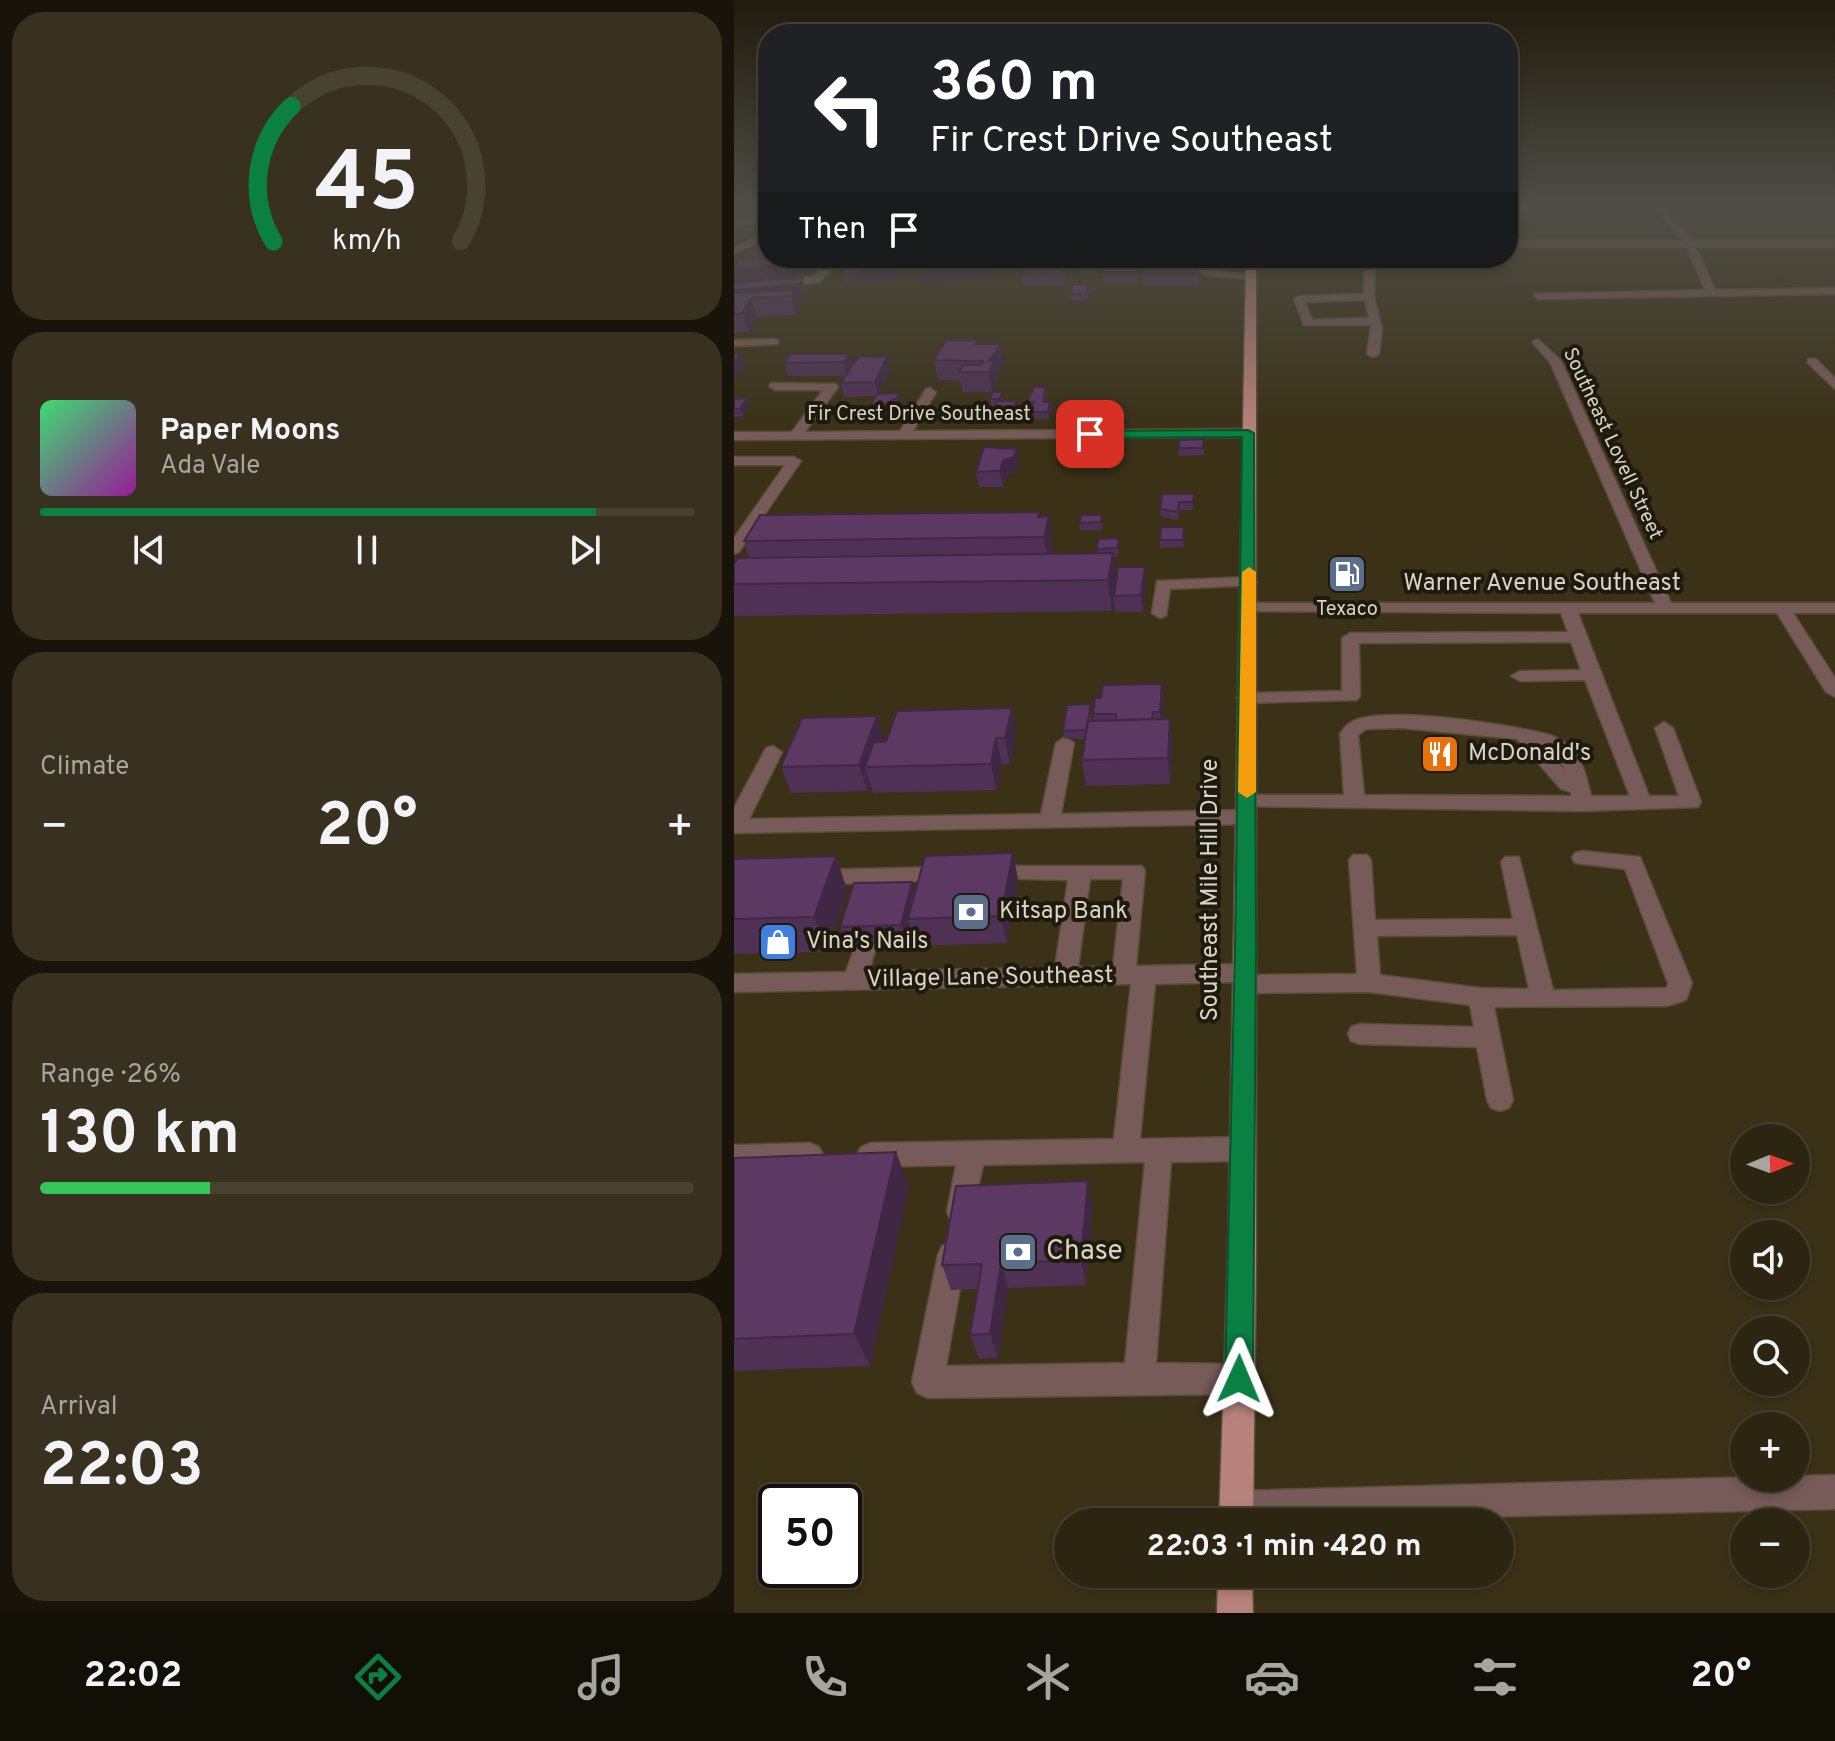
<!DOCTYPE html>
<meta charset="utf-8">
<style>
body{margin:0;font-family:Overpass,sans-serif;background:#38311f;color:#f1f3f6;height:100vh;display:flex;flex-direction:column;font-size:30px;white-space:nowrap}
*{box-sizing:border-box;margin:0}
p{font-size:26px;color:#a6a59f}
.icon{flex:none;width:44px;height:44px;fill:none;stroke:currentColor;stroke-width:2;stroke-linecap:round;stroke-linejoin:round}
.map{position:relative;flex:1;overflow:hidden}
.drawer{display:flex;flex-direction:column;gap:12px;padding:12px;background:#181409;width:734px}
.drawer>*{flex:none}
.hud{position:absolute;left:24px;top:24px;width:760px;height:244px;border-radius:32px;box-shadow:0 4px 12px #0003,0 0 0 2px #484231;background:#202124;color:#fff;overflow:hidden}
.needle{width:52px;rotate:89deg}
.buttons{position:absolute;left:996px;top:1124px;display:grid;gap:16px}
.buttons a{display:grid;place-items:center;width:80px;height:80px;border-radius:50%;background:#2c2511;box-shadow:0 4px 12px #0003,0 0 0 2px #484231;font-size:40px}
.speed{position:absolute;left:24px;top:1484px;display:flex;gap:16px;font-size:40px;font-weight:700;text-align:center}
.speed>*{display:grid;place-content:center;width:104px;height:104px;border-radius:50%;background:#2c2511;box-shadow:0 4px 12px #0003,0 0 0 2px #484231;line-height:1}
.speed .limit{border:4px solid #111;border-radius:12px;background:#fff;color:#111}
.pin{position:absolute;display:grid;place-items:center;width:68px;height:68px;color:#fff;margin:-34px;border-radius:16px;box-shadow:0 4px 12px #0006}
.me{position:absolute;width:88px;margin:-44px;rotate:1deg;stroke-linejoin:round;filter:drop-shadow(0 0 6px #0008)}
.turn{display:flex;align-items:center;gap:28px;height:168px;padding:0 40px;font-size:36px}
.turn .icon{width:104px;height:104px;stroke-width:2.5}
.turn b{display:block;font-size:56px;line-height:68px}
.then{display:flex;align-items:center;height:76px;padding:0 40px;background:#0003;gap:16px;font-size:30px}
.big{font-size:60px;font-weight:700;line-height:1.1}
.drawer .tile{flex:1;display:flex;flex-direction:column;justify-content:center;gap:12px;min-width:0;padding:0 28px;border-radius:32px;background:#38311f}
.drawer .dial{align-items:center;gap:0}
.dial svg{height:208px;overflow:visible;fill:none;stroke:#484231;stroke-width:7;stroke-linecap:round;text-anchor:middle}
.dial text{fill:#f1f3f6;stroke:none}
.song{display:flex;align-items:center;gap:24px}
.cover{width:96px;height:96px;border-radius:12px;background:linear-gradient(135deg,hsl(140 70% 55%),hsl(300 70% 35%))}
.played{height:8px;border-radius:4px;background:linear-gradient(90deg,#0b8043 85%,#484231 85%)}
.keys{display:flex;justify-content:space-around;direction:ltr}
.heat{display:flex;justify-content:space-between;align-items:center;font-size:44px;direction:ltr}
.charge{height:12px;border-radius:6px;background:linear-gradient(90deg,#34c759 26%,#484231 0)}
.trip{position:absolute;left:320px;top:1508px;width:460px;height:80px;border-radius:40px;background:#2c2511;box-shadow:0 4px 12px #0003,0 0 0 2px #484231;font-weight:700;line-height:80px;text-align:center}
.tab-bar{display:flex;height:128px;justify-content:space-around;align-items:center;background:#120f07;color:#a6a59f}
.tab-bar .icon{width:56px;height:56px}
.tab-bar .current{color:#0b8043}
.tab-bar b{font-size:36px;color:#f1f3f6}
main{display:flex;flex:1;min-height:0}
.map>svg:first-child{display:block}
</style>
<main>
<section class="drawer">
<div class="tile dial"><svg viewBox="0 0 100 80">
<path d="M14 69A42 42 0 1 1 86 69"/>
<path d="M14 69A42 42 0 0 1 21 17" stroke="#0b8043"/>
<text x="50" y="56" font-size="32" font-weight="700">45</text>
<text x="50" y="72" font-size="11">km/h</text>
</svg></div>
<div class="tile">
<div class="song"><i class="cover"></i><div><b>Paper Moons</b><p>Ada Vale</p></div></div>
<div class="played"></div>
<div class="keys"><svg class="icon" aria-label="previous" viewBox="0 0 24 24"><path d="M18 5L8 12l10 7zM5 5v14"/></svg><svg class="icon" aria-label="pause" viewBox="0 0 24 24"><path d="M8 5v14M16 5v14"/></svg><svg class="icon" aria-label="next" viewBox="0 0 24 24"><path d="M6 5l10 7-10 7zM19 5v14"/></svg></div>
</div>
<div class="tile"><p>Climate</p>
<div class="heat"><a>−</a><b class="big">20°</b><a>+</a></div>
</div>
<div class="tile"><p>Range · 26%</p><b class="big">130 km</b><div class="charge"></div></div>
<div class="tile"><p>Arrival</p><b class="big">22:03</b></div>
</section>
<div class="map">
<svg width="1101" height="1613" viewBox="0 0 1101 1613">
<rect width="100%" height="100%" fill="#3b3117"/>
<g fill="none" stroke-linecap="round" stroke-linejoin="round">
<g stroke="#574e36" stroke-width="3">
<path id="minor" d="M919 206H928L959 241H1101V247H962L981 290 1101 288V294L805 299 800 296 801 294 971 290 953 247H774V241H949Z
M34 212V218L0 228V222Z
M34 233V239L0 253V247Z
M99 258H109L85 282 0 292V286L78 277Z
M127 258H157L190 264 185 267Z
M631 258H641L640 297 648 329 645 354 639 357 633 354 637 325H570L560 299 565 296 630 294ZM631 300 635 318 578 320 571 302Z
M401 259H455L477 270 522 276 517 279 475 276 453 265 398 264Z
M40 339 44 340V344L0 346V340Z
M804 339 827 361 937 603H1101V613H1059L1101 678V697L1092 692 1043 613H844L915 796H945L921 728 930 722 939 728 967 802 964 807 849 811 506 806 503 801 513 795H610L606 734C609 729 613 724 619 721 654 705 778 725 816 735 844 745 851 768 857 796H896L851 680 786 681 777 676 786 671 847 670 837 642 625 643 626 696 623 700 512 703 503 698 512 693 608 691V638L616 633 834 632 827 613 508 611V605L514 603H921L816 362 798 342ZM668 728 783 739 827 789 837 792V796L630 795 624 735 632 729ZM809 745 823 753 831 770Z
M1074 359H1082L1101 378V389L1074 363Z
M37 383 102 384 104 387 71 432 166 431 192 389 196 388 202 392 179 431 514 429 520 433 514 437 0 440V432H58L89 390H41L35 386Z
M0 457H60L67 461 5 552 0 554V538L51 465H0Z
M515 577 523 582 521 585 436 589 432 616 426 618 418 613 423 581Z
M331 737 340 743 327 814 512 810 522 817 512 824 0 833V808L32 748 39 746 48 752 15 819 307 814 322 743Z
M848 851 906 857 958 983 952 1000 933 1006 760 1007 779 1100 775 1108 766 1111 757 1108 753 1100 743 1047 626 1044 617 1041 614 1034 617 1027 626 1024 740 1027 736 1005 635 992 511 993 503 990 500 982 421 984 406 1139 509 1137 518 1141 522 1149 518 1157 509 1161 437 1162 422 1363 505 1364 516 1368 520 1379 516 1390 505 1394 194 1398 183 1393 178 1382 204 1255 208 1246 218 1242 228 1246 232 1255 212 1366 391 1363 411 1162 249 1165 237 1221 227 1225 217 1221 213 1212 222 1165 136 1167 127 1163 123 1155 127 1147 136 1143 380 1139 397 984 0 992V974L112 972 125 935 133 933 141 935 144 941 135 971 321 968 334 880 250 878 247 873 250 868 258 866H408L411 871 402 966 511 964 519 967 522 975 623 974 615 860 619 855H633L637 860 641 920 779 919 767 862 771 857H785L819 990 933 988 934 983 891 869 841 863 838 858 841 853ZM356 879H389L379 967H344ZM783 935 795 989 746 988 646 975 643 936Z
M214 867 222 869 225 874 222 879 162 882 153 910H137L134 904 141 883 82 884 74 882 71 877 74 872 82 870Z
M76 1143 85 1147 89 1155 85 1163 76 1167 0 1169V1145Z
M1101 1475V1509L495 1522 490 1520 485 1508 490 1496 502 1491Z"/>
</g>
<g stroke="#574e36" stroke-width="3">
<path id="major" d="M512 258H522V1256L519 1522H485L494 1256Z
M484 1574H518L519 1613H483Z"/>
</g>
<use href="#minor" fill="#765b58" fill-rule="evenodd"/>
<use href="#major" fill="#b7827b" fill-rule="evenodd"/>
</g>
<path fill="#4e3154" d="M34 242V258H89L82 263V274L5 281 2 269 19 260 16 250Z
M365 261 362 273 345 274 344 262Z
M464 264V286H409L408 274Z
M404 265 405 277 404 284H370L368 272Z
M162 266 165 279 115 286 111 280 108 268Z
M330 267 331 279 330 285 289 286 288 274Z
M0 283 71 289V297L62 298 64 309 62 315 23 317 15 332 0 333Z
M355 285 356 291 353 301H337L336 294Z
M244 344 270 364 263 375 264 381 258 392H229L227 381 204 380 200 360Z
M115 354 118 367 156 370 145 394 165 393 167 400 164 406H159L156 412H139L137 405 142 396 110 397 107 383 112 376H54L50 363Z
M312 394 311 402H316L317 409 315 419H298V409H294L293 402Z
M0 399 16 406 9 416 0 417Z
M256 399H269L268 401H282L283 408 279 419 261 420 260 412 262 406 258 407Z
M470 439V455L445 456V448Z
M282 449 284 464 282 472 272 475 269 487H245L242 472Z
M460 494 459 510H446L444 520 427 517 426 509Z
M368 515V530H346L345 523Z
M315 516 319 547 317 554 363 553V549L385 538 384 556 379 557 382 582 412 583 409 612H381L380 598 378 611 0 616V564L15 558 10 541Z
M450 534 449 547 426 548V540Z
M428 684 430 701 428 719H436L438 745 436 784 352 786 348 760 351 739H331L329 731 357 704V721H360L359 714 367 698Z
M282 734 276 764H268L262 790 139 793 136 782 133 791 57 793 47 767 150 742Z
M279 853 284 880 273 943 182 946 176 927 172 943 112 945 106 927 181 892Z
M102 856 113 890 93 952 0 954V859Z
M0 1158 175 1186 136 1366 0 1371Z
M359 1207 352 1285 274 1288 264 1358 245 1359 236 1335 244 1289 217 1290 208 1265Z"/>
<path fill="#402845" d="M77 258H89L82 263V274L5 281 2 269Z
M362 258H364L365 261 362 273Z
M260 264 262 276 187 283 184 270Z
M404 265 405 277 404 284 403 272Z
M162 266 165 279 115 286 113 274Z
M68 277 71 289V297L62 298 64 309 62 315 57 296 17 298 23 317 15 332 9 313 0 303V290Z
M267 344 270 364 263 375 264 381 258 392 255 372V361Z
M7 354 11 367 0 380V362Z
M115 354 118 367 113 376 110 362Z
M153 357 156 370 144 396 141 382Z
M165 393 167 400 164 406 163 399Z
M13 398 16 406 9 416 6 409Z
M158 399 159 406 156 412 155 404Z
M282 401 283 408 279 419 278 412Z
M316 402 317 409 315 419 314 412Z
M282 449 284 464 282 472 272 475 269 487 266 471 269 460Z
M315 516 319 547 314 568 310 537Z
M379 553 382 584 378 611 374 580Z
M411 567 412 583 409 612 407 595Z
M428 684 430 701 428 729 426 712Z
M278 708 282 734 276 764 271 738Z
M143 716 150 742 131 767 136 782 133 791 125 765Z
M436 719 438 745 436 784 434 758Z
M262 738 268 764 262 790 257 764Z
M279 853 284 880 273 943 267 916Z
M102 856 113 890 93 952 80 917Z
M178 882 183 900 174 919 176 927 172 943 167 925Z
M162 1152 175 1186 136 1366 120 1334Z
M354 1181 359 1207 352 1285 347 1260Z
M267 1263 274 1288 264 1358 256 1334Z"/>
<path fill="#5b3962" stroke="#402845" stroke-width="2" d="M28 242H34V251L16 250Z
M44 258H80V262L2 269 3 261Z
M257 258 260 264 184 270 183 265Z
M345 258H362L361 261 344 262Z
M158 261 162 266 113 274 108 268Z
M464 264 463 274H408L410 265Z
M370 265H404L403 272H368Z
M330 267 329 273 288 274 289 268Z
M68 277 67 284 0 290V283Z
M339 285H355L352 294H336Z
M60 290 57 296 17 298 9 313 0 314V293Z
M212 340H244L241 344H267L255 361H260L255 372H225L229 365H247L249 361 200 360Z
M0 354H7L0 362Z
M57 354H115L110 362 50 363Z
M125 356 153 357 141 382 107 383Z
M300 387H311L309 402H316L314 412H297L300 402H293Z
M259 392H268L266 399H256Z
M165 393 163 399H158L155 404 137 405 143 394Z
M13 398 6 409H0V399Z
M264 401H282L278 412H260Z
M470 439 469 448H445V440Z
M250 447 282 449 280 457 269 460 266 471 242 472Z
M428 494H460L459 502H445L444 512 426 509Z
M306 512 304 517 315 516 310 537 10 541 26 515Z
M347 515H368L367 522 345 523Z
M427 527H450L449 540H426Z
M385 538 384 548 363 549 364 539Z
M379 553 374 580 0 584V564L4 558Z
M384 567H411L407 595 380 596Z
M428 684 426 712H419L418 719 382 720V714H359L361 698H367L369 685Z
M357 704 352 730 329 731 333 705Z
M278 708 271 738H262L257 764 131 767 140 742H152L163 711Z
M143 716 125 765 47 767 68 718Z
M436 719 434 758 348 760 354 721Z
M279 853 267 916 174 919 191 856Z
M102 856 80 917 0 919V859Z
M178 882 167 925 106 927 120 883Z
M162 1152 120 1334 0 1339V1158Z
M354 1181 347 1260 267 1263 256 1334 236 1335 248 1264 208 1265 222 1186Z"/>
<linearGradient id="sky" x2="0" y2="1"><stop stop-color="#201b0d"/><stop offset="0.48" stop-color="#4f4e47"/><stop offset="1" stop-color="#4f4e47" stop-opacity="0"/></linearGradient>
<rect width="1101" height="432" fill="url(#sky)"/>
<path fill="#0b8043" stroke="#07532c" stroke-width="2" d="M514 430 520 433 522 947 519 1379 515 1389 505 1393 495 1389 491 1379 501 947 508 437 356 438 350 434 356 431Z"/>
<path fill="#f59e0b" d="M515 567 522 572V792L513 798 504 792 508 572Z"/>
<defs>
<g id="fuel-square" transform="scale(2)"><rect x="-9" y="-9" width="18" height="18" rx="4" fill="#5c6f8a" stroke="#1e1a0e"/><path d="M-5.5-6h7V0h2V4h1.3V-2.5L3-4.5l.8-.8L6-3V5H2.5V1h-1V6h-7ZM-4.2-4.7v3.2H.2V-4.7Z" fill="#fff"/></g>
<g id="restaurant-square" transform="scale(2)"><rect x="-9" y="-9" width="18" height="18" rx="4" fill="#e8710a" stroke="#1e1a0e"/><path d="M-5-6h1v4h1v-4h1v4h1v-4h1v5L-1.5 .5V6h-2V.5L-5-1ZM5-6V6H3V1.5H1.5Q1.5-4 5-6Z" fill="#fff"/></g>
<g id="bank-square" transform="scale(2)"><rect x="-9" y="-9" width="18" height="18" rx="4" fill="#5c6f8a" stroke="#1e1a0e"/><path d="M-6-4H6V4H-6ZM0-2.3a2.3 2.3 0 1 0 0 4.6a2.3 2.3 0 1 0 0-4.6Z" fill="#fff"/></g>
<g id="shop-square" transform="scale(2)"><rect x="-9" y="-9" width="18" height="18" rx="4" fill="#3f7fe0" stroke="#1e1a0e"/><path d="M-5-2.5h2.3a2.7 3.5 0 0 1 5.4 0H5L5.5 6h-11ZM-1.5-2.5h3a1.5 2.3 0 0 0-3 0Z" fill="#fff"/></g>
</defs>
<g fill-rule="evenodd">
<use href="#fuel-square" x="613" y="574"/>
<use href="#restaurant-square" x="706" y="754"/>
<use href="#bank-square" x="237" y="912"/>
<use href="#shop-square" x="44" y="942"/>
<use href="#bank-square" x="284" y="1252"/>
</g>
<g text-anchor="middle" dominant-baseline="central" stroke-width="8" stroke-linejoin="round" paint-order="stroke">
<g font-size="20" fill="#d9d3c4" stroke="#1e1a0e">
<text x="185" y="415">Fir Crest Drive Southeast</text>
<text transform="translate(878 444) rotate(65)">Southeast Lovell Street</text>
</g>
<g font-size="20" fill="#d9d3c4" stroke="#1e1a0e">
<text x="613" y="610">Texaco</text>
</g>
<g font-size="24" fill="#d9d3c4" stroke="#1e1a0e">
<text x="808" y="584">Warner Avenue Southeast</text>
<text transform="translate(477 890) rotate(-90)">Southeast Mile Hill Drive</text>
<text transform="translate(256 978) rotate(-1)">Village Lane Southeast</text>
</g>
<g font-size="24" fill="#d9d3c4" stroke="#1e1a0e" text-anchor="start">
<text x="734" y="754">McDonald's</text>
<text x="265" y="912">Kitsap Bank</text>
<text x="72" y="942">Vina's Nails</text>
</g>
<g font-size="28" fill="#d9d3c4" stroke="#1e1a0e" text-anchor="start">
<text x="312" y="1252">Chase</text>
</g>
</g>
</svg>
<div class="buttons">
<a><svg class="needle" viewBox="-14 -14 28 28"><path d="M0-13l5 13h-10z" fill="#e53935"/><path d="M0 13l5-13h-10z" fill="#a6a59f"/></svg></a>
<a><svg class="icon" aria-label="sound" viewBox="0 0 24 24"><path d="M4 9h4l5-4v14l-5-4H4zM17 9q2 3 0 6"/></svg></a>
<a><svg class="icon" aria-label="search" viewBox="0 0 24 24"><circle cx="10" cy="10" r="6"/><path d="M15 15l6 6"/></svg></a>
<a>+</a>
<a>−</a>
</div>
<div class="speed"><div class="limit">50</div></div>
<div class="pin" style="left:356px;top:434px;background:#d93025"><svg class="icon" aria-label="arrive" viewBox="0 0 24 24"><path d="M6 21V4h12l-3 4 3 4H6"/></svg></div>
<svg class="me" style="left:505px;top:1379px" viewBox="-20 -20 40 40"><path d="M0-17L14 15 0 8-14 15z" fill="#0b8043" stroke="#fff" stroke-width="4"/></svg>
<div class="trip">22:03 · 1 min · 420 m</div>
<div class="hud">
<div class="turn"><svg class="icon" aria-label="left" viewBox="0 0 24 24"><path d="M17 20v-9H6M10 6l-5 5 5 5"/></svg><div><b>360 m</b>Fir Crest Drive Southeast</div></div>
<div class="then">Then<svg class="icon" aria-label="arrive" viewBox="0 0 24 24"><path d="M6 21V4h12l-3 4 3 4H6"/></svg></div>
</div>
</div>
</main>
<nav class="tab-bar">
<b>22:02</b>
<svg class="icon current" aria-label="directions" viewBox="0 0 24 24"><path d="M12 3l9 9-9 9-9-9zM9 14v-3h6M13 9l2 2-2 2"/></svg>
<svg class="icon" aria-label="music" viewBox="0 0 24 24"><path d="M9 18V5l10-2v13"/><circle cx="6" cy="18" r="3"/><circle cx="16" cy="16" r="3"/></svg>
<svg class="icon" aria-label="phone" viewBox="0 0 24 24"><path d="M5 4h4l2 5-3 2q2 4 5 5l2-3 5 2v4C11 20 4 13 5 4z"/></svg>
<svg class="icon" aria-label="climate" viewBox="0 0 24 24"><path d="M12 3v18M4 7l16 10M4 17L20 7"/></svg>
<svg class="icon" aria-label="car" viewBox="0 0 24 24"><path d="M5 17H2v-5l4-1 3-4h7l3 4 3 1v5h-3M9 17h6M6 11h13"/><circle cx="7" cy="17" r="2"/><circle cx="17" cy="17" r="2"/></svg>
<svg class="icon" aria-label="filters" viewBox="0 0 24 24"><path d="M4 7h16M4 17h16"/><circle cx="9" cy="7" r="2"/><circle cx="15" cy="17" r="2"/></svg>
<b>20°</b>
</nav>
